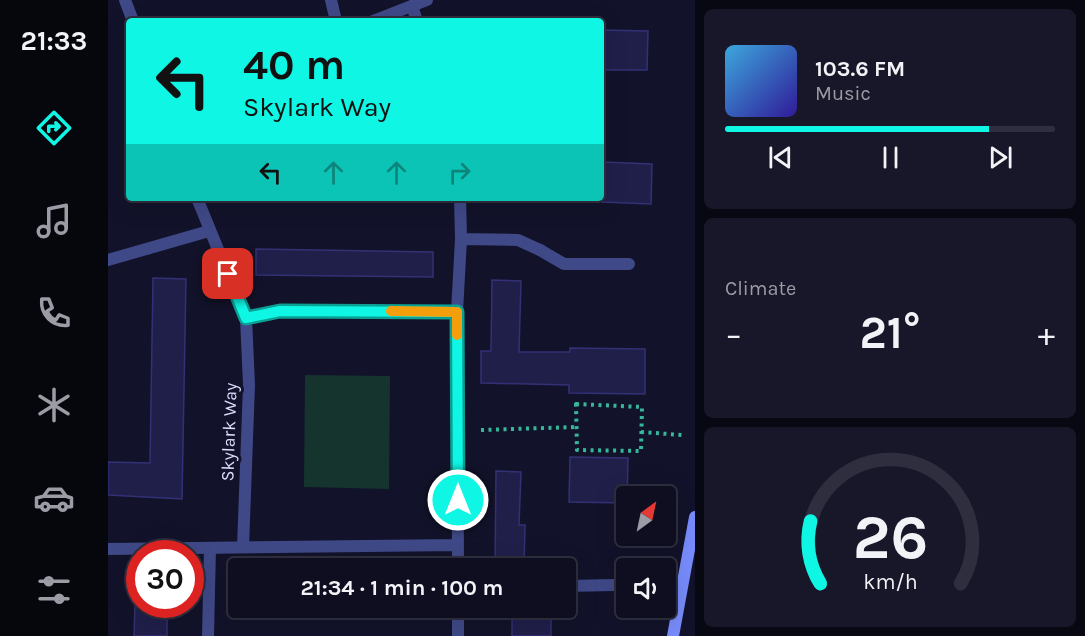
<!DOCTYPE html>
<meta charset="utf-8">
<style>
body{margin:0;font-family:Karla,sans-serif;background:#171729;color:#f1f3f6;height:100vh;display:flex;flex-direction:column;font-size:22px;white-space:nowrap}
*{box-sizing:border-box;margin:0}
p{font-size:20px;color:#9b9ca5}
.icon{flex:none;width:33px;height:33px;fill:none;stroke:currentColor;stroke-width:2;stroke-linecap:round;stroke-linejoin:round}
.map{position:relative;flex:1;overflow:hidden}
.details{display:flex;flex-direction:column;gap:9px;padding:9px;background:#080812;width:390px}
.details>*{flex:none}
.top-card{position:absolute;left:18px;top:18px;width:478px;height:183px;border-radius:6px;box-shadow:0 6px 24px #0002,0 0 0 2px #2e2e3e;background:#0ff6e4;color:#111;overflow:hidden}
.needle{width:39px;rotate:33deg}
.fabs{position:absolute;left:508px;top:486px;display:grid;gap:12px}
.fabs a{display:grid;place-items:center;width:60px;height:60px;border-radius:6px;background:#0e0e20;box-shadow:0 6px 24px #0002,0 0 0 2px #2e2e3e;font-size:30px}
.speed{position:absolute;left:18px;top:540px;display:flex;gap:12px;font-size:30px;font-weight:700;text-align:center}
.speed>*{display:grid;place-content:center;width:78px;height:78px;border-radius:50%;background:#0e0e20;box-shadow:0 6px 24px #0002,0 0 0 2px #2e2e3e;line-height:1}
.speed .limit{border:9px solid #d22;background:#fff;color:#111}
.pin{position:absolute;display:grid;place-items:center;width:51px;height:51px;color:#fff;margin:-26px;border-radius:12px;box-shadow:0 3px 9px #0006}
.me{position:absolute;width:66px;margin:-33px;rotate:0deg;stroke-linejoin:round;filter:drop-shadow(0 0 4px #0008)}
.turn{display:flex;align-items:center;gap:21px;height:126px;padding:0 18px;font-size:27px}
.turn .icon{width:78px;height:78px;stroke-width:2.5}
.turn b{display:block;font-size:42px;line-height:51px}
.lanes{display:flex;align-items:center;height:57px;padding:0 18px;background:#0003;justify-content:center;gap:30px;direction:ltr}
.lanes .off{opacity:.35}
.big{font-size:45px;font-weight:700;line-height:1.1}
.details .widget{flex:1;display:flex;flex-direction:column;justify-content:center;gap:9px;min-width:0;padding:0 21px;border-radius:9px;background:#171729}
.details .dial{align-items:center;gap:0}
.dial svg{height:156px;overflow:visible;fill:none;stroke:#2e2e3e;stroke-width:7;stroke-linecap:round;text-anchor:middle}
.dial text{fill:#f1f3f6;stroke:none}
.song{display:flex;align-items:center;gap:18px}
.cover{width:72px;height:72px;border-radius:9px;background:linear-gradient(135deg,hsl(200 70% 55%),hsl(250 70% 35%))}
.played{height:6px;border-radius:3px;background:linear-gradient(90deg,#0ff6e4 80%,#2e2e3e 80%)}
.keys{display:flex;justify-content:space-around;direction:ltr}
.heat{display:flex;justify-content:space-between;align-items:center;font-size:33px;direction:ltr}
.trip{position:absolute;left:120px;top:558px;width:348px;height:60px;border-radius:6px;background:#0e0e20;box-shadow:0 6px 24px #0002,0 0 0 2px #2e2e3e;font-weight:700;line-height:60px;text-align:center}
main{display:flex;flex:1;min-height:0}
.tabs{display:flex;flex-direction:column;width:108px;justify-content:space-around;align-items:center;background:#06060d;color:#9b9ca5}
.tabs .icon{width:42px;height:42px}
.tabs .active{color:#0ff6e4}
.tabs b{font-size:27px;color:#f1f3f6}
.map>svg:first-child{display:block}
</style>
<main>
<nav class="tabs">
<b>21:33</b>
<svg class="icon active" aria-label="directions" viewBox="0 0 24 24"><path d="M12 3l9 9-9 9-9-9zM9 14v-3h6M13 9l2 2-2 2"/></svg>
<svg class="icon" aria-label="music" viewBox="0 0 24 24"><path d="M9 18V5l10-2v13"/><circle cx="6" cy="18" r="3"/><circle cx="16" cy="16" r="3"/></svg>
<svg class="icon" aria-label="phone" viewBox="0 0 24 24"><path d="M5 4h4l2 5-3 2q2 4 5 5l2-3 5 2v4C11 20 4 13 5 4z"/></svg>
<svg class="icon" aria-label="climate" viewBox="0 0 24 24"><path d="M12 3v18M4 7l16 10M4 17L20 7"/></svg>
<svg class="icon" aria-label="car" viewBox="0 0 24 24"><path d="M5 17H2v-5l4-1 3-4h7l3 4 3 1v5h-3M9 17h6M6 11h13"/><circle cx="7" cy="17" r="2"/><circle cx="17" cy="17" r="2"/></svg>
<svg class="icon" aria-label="filters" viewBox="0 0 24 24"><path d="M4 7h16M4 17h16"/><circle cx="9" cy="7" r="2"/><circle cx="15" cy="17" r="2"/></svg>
</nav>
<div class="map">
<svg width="587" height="636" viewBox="0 0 587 636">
<rect width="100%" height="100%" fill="#12122a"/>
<path fill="#15342d" d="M197 375 282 376 281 489 196 487Z"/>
<path fill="#201f4a" stroke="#333175" stroke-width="1.5" d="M494 30 540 31 539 70H494Z
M494 162 544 164 543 204 494 202Z
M148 249 325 252V277L148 275Z
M45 278 78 279 74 499 0 495V462L42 463Z
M384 280 413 281 411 352H462V348L537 349V394L461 393V385L373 383V351H383Z
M462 457 520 458 519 503 461 502Z
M388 471 413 472 411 525H417L416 568H387Z
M27 604H59V636H26Z
M404 608H443V636H404Z"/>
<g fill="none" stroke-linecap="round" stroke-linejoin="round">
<path stroke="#35b899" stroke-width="4" stroke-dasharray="3 4.5" stroke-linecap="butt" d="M468 404 534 407 533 451 469 450Z
M373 430 469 427
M533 432 574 435"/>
<path stroke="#3f4987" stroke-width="12" d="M223 0 228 21
M304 6 309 21
M432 250 456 264H521
M458 586 506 585
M350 612V636
M100 636 102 548"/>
<path stroke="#3f4987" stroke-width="12" d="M17 0 25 21
M265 21 319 0
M89 198 138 318 141 385 135 547
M353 239 410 240 432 250
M0 260 101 231
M138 318 172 311 349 312
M0 549 350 545
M350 568 349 312 353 239 352 198
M350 612V608"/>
<path stroke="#778bfa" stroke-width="12" d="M565 636 587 517"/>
</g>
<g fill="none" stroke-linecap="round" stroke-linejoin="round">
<g stroke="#0aa094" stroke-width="15">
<path id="route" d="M120 274 138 318 172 311 349 312 350 500"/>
</g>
<use href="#route" stroke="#0ff6e4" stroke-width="10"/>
<path stroke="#f59e0b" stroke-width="10" d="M283 311 349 312V335"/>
</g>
<g text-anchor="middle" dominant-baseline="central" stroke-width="6" stroke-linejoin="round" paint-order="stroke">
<g font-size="18" fill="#dcdefe" stroke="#12122a">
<text transform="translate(121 432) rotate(-88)">Skylark Way</text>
</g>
</g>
</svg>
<div class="fabs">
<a><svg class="needle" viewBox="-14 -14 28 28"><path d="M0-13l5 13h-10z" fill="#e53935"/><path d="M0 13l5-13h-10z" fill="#9b9ca5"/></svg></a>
<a><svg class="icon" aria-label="sound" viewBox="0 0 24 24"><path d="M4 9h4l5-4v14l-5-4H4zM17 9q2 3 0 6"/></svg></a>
</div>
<div class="speed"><div class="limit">30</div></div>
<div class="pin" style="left:120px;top:274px;background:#d93025"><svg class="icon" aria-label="arrive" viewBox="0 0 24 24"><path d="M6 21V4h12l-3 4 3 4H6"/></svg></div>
<svg class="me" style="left:350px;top:500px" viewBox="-20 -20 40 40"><circle r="17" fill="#0ff6e4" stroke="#fff" stroke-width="3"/><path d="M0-11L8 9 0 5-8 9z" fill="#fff"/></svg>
<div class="trip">21:34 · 1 min · 100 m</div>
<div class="top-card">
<div class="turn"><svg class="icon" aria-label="left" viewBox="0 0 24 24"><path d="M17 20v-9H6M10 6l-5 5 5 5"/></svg><div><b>40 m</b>Skylark Way</div></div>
<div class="lanes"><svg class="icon" aria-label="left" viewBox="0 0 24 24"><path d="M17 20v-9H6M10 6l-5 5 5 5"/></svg><svg class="icon off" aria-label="ahead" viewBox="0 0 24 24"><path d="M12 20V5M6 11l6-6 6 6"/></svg><svg class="icon off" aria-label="ahead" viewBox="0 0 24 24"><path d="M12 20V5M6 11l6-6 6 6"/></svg><svg class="icon off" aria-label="right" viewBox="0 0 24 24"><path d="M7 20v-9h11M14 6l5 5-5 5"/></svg></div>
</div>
</div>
<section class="details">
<div class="widget">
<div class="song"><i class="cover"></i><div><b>103.6 FM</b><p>Music</p></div></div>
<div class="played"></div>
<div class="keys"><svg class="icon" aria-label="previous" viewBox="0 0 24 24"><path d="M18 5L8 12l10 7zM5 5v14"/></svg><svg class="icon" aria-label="pause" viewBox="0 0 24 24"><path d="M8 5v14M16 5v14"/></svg><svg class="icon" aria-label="next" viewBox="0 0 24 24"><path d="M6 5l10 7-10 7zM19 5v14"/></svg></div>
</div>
<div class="widget"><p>Climate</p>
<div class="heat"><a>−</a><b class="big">21°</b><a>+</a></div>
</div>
<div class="widget dial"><svg viewBox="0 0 100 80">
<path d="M14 69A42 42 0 1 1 86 69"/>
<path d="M14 69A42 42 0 0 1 9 37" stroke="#0ff6e4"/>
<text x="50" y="56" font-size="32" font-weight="700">26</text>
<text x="50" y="72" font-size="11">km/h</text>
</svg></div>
</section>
</main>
